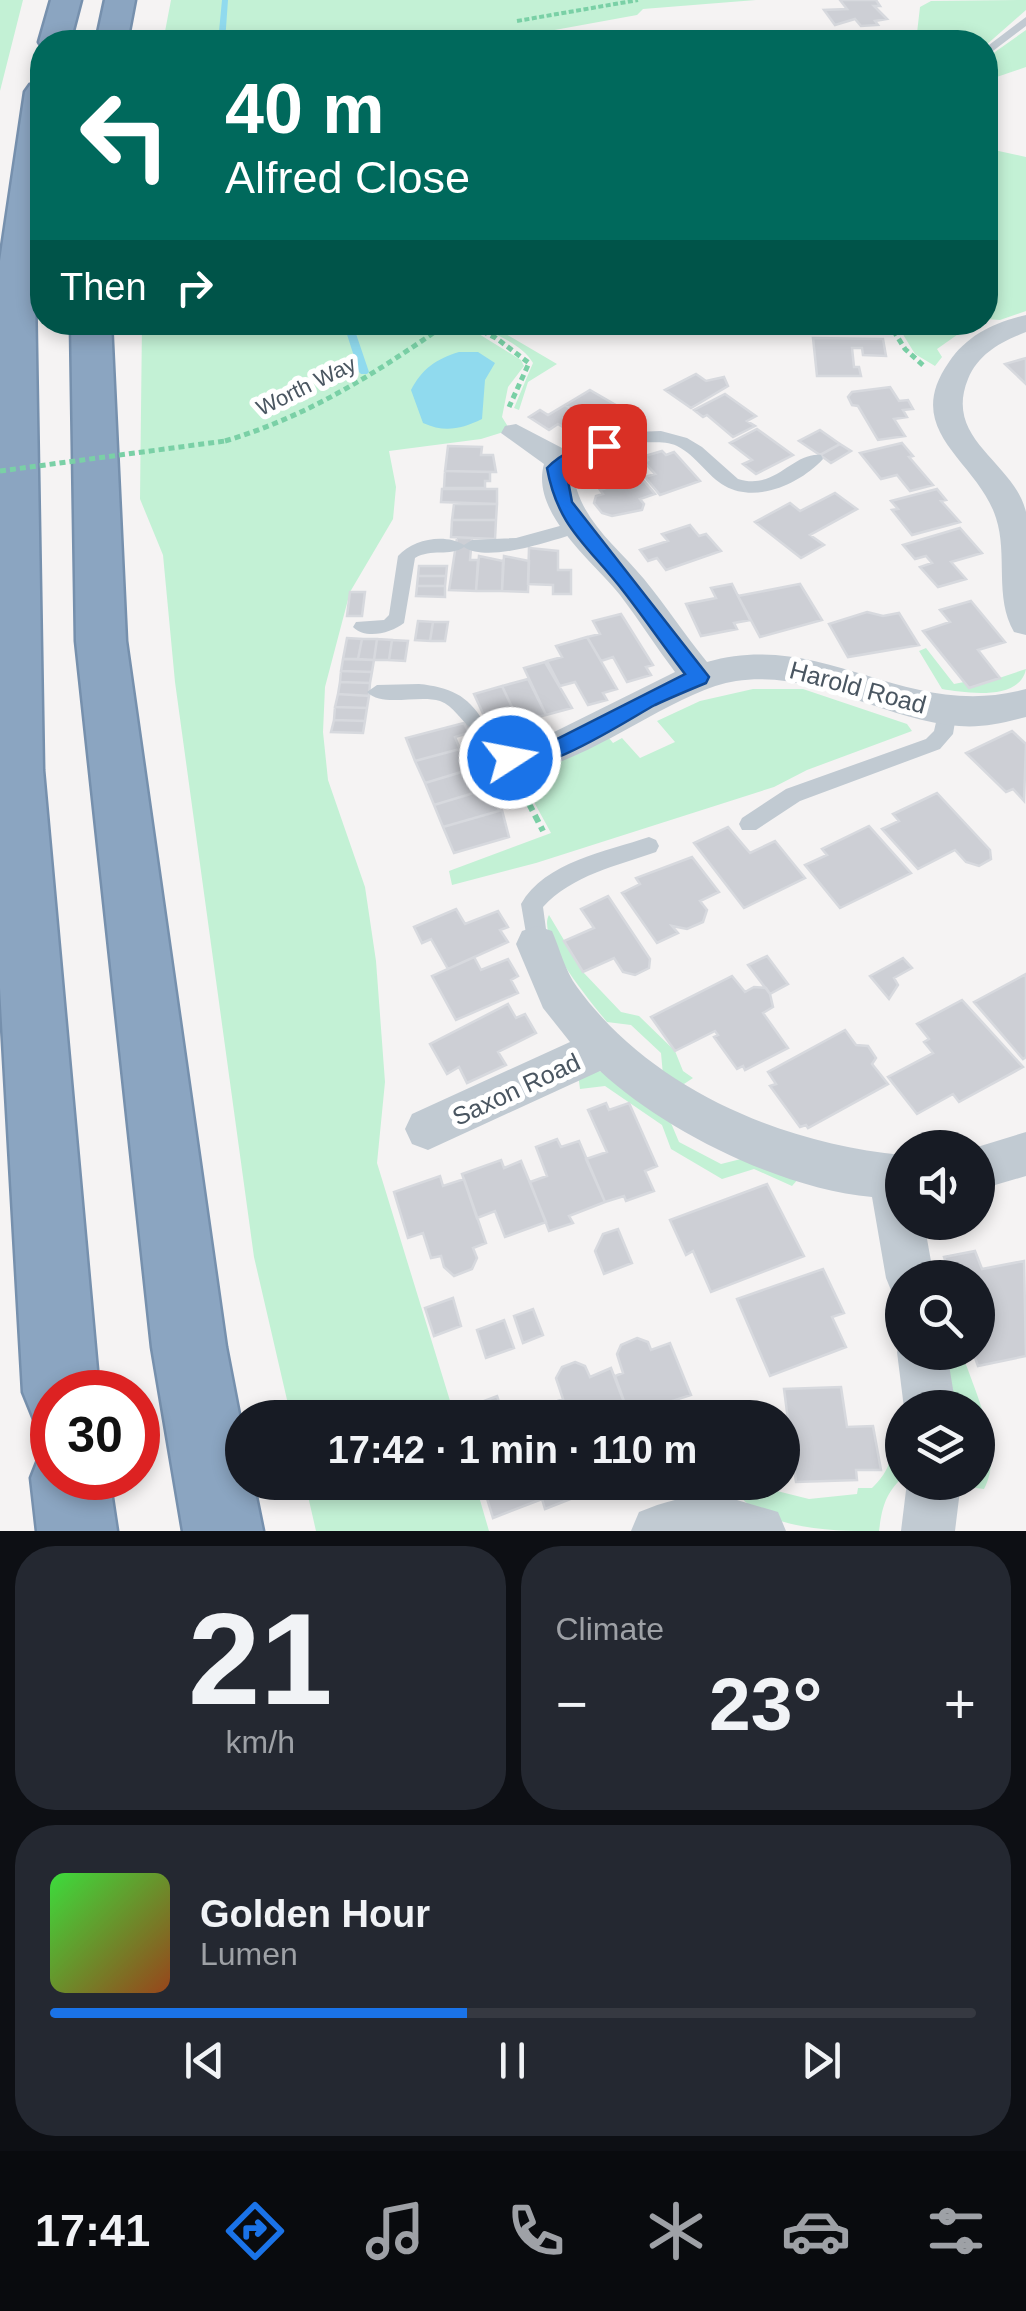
<!DOCTYPE html>
<meta charset="utf-8">
<style>
body{margin:0;font-family:Helvetica,sans-serif;background:#242831;color:#f1f3f6;height:100vh;display:flex;flex-direction:column;font-size:38px;white-space:nowrap}
*{box-sizing:border-box;margin:0}
p{font-size:32px;color:#9ea1a6}
.icon{flex:none;width:55px;height:55px;fill:none;stroke:currentColor;stroke-width:2;stroke-linecap:round;stroke-linejoin:round}
.map{position:relative;height:1531px;overflow:hidden}
.side{display:flex;flex-direction:column;gap:15px;padding:15px;background:#0d0f14;flex:1}
.side>*{flex:none}
.guide{position:absolute;left:30px;top:30px;width:968px;height:305px;border-radius:40px;box-shadow:0 5px 15px #0003;background:#00695c;color:#fff;overflow:hidden}
.fabs{position:absolute;left:885px;top:1130px;display:grid;gap:20px}
.fabs a{display:grid;place-items:center;width:110px;height:110px;border-radius:50%;background:#171b24;box-shadow:0 5px 15px #0003;font-size:50px}
.speed{position:absolute;left:30px;top:1370px;display:flex;gap:20px;font-size:50px;font-weight:700;text-align:center}
.speed>*{display:grid;place-content:center;width:130px;height:130px;border-radius:50%;background:#171b24;box-shadow:0 5px 15px #0003;line-height:1}
.speed .limit{border:15px solid #d22;background:#fff;color:#111}
.pin{position:absolute;display:grid;place-items:center;width:85px;height:85px;color:#fff;margin:-42px;border-radius:20px;box-shadow:0 5px 15px #0006}
.me{position:absolute;width:110px;margin:-55px;rotate:79deg;stroke-linejoin:round;filter:drop-shadow(0 0 8px #0008)}
.turn{display:flex;align-items:center;gap:35px;height:210px;padding:0 30px;font-size:45px}
.turn .icon{width:130px;height:130px;stroke-width:2.5}
.turn b{display:block;font-size:70px;line-height:85px}
.then{display:flex;align-items:center;height:95px;padding:0 30px;background:#0003;gap:20px;font-size:38px}
.big{font-size:75px;font-weight:600;line-height:1.1}
.side .tile{flex:1;display:flex;flex-direction:column;justify-content:center;gap:15px;min-width:0;padding:0 35px;border-radius:40px;background:#242831}
.side .dial{align-items:center;gap:0}
.dial b{font-size:130px;line-height:1}
.song{display:flex;align-items:center;gap:30px}
.cover{width:120px;height:120px;border-radius:15px;background:linear-gradient(135deg,hsl(120 70% 55%),hsl(20 70% 35%))}
.played{height:10px;border-radius:5px;background:linear-gradient(90deg,#1a73e8 45%,#363941 45%)}
.keys{display:flex;justify-content:space-around;direction:ltr}
.heat{display:flex;justify-content:space-between;align-items:center;font-size:55px;direction:ltr}
.side .tiles{flex:1;display:grid;gap:15px;grid-template-columns:1fr 1fr}
.tile:last-child{grid-column:span 2}
.trip{position:absolute;left:225px;top:1400px;width:575px;height:100px;border-radius:50px;background:#171b24;box-shadow:0 5px 15px #0003;font-weight:600;line-height:100px;text-align:center}
.dock{display:flex;height:160px;justify-content:space-around;align-items:center;background:#090b0e;color:#9ea1a6}
.dock .icon{width:70px;height:70px}
.dock .selected{color:#1a73e8}
.dock b{font-size:45px;color:#f1f3f6}
.map>svg:first-child{display:block}
</style>
<div class="map">
<svg width="1026" height="1531" viewBox="0 0 1026 1531">
<rect width="100%" height="100%" fill="#f5f3f3"/>
<path fill="#c3f1d5" d="M0 0H23L0 91Z
M171 0H756L643 9 637 15 488 42H163Z
M1026 0V10L985 46V42H935L937 37 917 33 920 7 931 1Z
M1026 30V67L985 81V59Z
M985 148 1026 157V311L1000 320 985 319Z
M142 323H487L557 364 528 382 519 410 514 408 533 363C522 343 491 333 471 323L466 326 521 360 524 366 508 387 502 417 510 430 481 439 389 451 396 487 393 519 350 592 325 687 323 732 328 780 365 887 376 961 385 1082 377 1163 455 1417H291L254 1257 175 682 163 555 140 499Z
M896 323H974L937 349 942 357 935 366 915 354Z
M926 648 954 684 964 682 969 688 1026 669C1020 701 966 693 942 689L919 651Z
M753 689H803L907 724 912 731 807 770 774 787 536 863 452 885 449 871 551 833 517 771 541 766 604 732 613 743 622 738 640 758 675 742 657 721 700 701Z
M549 915 583 972 621 1012 639 1016 675 1051 683 1071 693 1078 681 1086 663 1075 661 1053 631 1025 607 1022C591 1002 536 937 549 915Z
M599 1071 611 1074 668 1116 679 1142 721 1164 749 1157 799 1178 792 1186 754 1169 722 1179 671 1149 662 1125 605 1086 580 1089 578 1074Z
M944 1353H962C974 1390 1005 1451 984 1489L968 1487 978 1482V1408L963 1407 951 1390Z
M891 1429 902 1431V1478C885 1494 882 1508 879 1531 829 1531 757 1531 730 1483H745L809 1499 857 1494 858 1488H872C892 1468 893 1456 891 1429Z
M305 1483H475L489 1531H316Z"/>
<path fill="#90daee" d="M459 352H478L495 363 485 380 482 419C461 429 445 433 423 423L411 390C422 369 436 359 459 352Z"/>
<g fill="none" stroke-linecap="round" stroke-linejoin="round">
<path fill="#90daee" fill-rule="evenodd" d="M222 0H228L225 42H218Z
M343 322H352L369 372 367 374H361L359 372Z"/>
</g>
<path fill="#cdcfd5" stroke="#d7d9de" stroke-width="2.5" d="M840 0H876L880 6H874L887 19 875 21 878 25 861 26 855 19 835 25 824 10 847 9Z
M813 338 883 339 886 356 863 355 862 348H852L854 367H859L861 376H817Z
M1026 358V384L1005 364Z
M696 374 706 381 724 377 728 386 691 408 665 390Z
M890 387 899 401 908 400 913 409 903 410 907 417 894 419 905 436 878 440 858 406 852 405 848 397 852 392Z
M590 390 621 408 603 419 593 413 585 417 565 405Z
M725 394 756 416 747 421 755 426 733 437 707 415 703 417 694 410Z
M565 405 593 422 574 434 558 424 549 430 529 417 540 410 548 415Z
M757 429 793 455 756 474 743 464 752 460 730 443Z
M820 430 840 444 820 455 799 441Z
M902 443 913 456 909 457 933 485 910 491 897 475 881 479 860 453Z
M840 444 851 451 831 463 820 455Z
M448 446 482 447 481 455H493L496 472 445 471Z
M662 451 666 455 674 452 700 481 660 495 645 477 655 474 644 462 648 460 645 456Z
M632 467 655 494 640 499 644 504 642 510 612 516 602 513 594 503 596 496 603 494 600 490 621 483 613 473Z
M445 471 490 472V481H485V488H444Z
M442 489H497V504L441 502Z
M937 489 946 500 941 501 960 522 912 535 892 510 898 509 891 501Z
M835 493 857 509 810 535 824 545 801 558 755 522 790 503 800 511Z
M454 504H497L496 520H452Z
M452 520H496L495 539 451 537Z
M690 525 699 536 706 534 721 551 666 570 657 558 648 561 640 550 668 541 662 534Z
M960 528 982 553 951 562 966 579 938 587 920 567 932 563 926 556 915 559 903 545Z
M457 538H472L470 560H478L476 591 449 590Z
M529 548 558 551V570H571V594H553V585L528 584Z
M479 556 503 561 502 591H476Z
M504 556 529 561 528 592 502 591Z
M419 566H447L446 576H418Z
M418 576H446L445 586H417Z
M732 584 750 620 734 623 737 629 701 636 686 604 716 598 711 588Z
M800 584 822 620 760 637 738 596Z
M417 586H445V597L416 596Z
M350 592H365L362 616H347Z
M971 601 1005 642 978 650 1000 678 969 688 923 631 950 622 940 610Z
M867 612 883 616 899 613 919 645 848 657 829 624Z
M621 614 653 665 646 667 651 675 627 682 613 657 601 661 587 637 600 634 593 621Z
M418 621 433 622 430 641 415 640Z
M433 622H448L445 641H430Z
M587 637 617 689 603 693 607 700 588 705 575 682 560 686 547 661 562 657 556 646Z
M347 638 362 639 358 659H343Z
M362 639H377L374 660 358 659Z
M377 639 392 640 389 660H374Z
M392 640 408 641 405 661 389 660Z
M343 659 374 660 372 672 341 671Z
M545 662 572 708 546 715 524 668Z
M341 671 372 672 370 683 340 682Z
M528 679 546 715 519 722 502 686Z
M340 682 370 683 369 696 338 694Z
M502 686 519 722 469 733 464 723 485 718 474 694Z
M338 694 369 696 367 708 335 707Z
M335 707 367 708 365 721 334 720Z
M334 720 365 721 363 733 331 732Z
M464 723 469 733 455 737 460 749 415 761 406 738Z
M1012 731 1026 744 1024 801 1013 789 1006 792 966 753Z
M460 749 469 770 425 783 415 761Z
M474 768 484 790 434 805 425 783Z
M493 787 499 811 443 827 434 805Z
M937 793 990 850 991 859 979 866 966 862 955 850 918 869 882 829 899 821 893 814Z
M502 810 509 837 454 853 443 827Z
M869 826 911 873 840 908 805 865 827 855 822 849Z
M728 827 750 853 775 841 805 878 744 908 694 843Z
M692 857 719 892 700 901 707 910 703 922 687 929 672 926 678 933 657 943 622 893 640 884 636 878Z
M608 896 650 959 649 968 635 975 623 972 614 958 583 972 564 941 594 928 581 909Z
M456 909 465 924 498 911 508 927 500 930 508 942 448 969 431 939 422 943 414 927Z
M767 956 788 984 770 994 748 965Z
M474 957 481 970 508 959 518 976 511 980 518 993 456 1020 432 976Z
M903 958 912 968 894 978 898 985 889 999 870 976Z
M1026 974V1057L1023 1059 974 1002Z
M732 976 745 992 754 987 766 988 770 994 773 1007 763 1013 788 1048 745 1070 743 1066 737 1069 714 1037 718 1035 715 1031 675 1051 651 1017Z
M962 1000 1023 1067 959 1102 953 1094 917 1114 888 1077 933 1053 924 1042 929 1039 917 1024Z
M508 1004 516 1018 525 1014 536 1033 498 1052 506 1065 467 1083 459 1067 447 1074 430 1044Z
M845 1030 856 1045 868 1046 876 1058 872 1064 888 1084 808 1128 806 1125 800 1127 770 1086 776 1084 768 1072Z
M606 1103 609 1110 629 1103 657 1166 645 1171 654 1191 626 1201 624 1196 605 1202 586 1159 607 1152 588 1110Z
M557 1139 561 1147 579 1141 605 1202 569 1216 573 1223 549 1231 530 1182 547 1176 536 1147Z
M501 1160 504 1168 521 1161 546 1222 505 1237 495 1211 477 1218 462 1174Z
M440 1176 443 1186 464 1179 486 1243 473 1248 477 1258 472 1269 454 1276 444 1267 441 1256 431 1258 423 1233 408 1238 394 1192Z
M767 1184 804 1256 711 1292 693 1251 686 1255 670 1220Z
M618 1229 632 1263 604 1274 595 1251 603 1234Z
M975 1251 982 1269 1024 1261 1026 1356 978 1366 973 1352H978V1278H951L944 1257Z
M823 1269 844 1313 832 1317 846 1347 770 1376 737 1299Z
M453 1298 461 1326 434 1336 425 1308Z
M533 1309 543 1335 523 1343 514 1316Z
M504 1320 514 1348 486 1358 477 1330Z
M637 1338 648 1342 651 1350 670 1343 691 1395 672 1401 678 1418H630L615 1376 623 1373 617 1354 621 1345Z
M575 1362 585 1366 590 1377 611 1368 630 1418H552L547 1405 563 1399 556 1378 562 1367Z
M841 1387 847 1427 873 1426 881 1470H856L857 1480 796 1482 784 1389Z
M497 1396 504 1416 541 1403 546 1418H462L460 1410Z
M482 1482H568L573 1498 545 1509 542 1499 493 1518Z"/>
<g fill="none" stroke-linecap="round" stroke-linejoin="round">
<g stroke="#7690ad" stroke-width="5">
<path id="motorway" d="M51 0H81L70 42H42V47L39 42Z
M105 0H135L127 42H96Z
M42 82V228L35 293 43 770 99 1392H52V1426L34 1419 23 1392 0 988V261L25 92 30 85Z
M71 322H111L126 641 226 1347 242 1430V1482H253L263 1531H183L152 1347 76 641Z
M52 1446V1478H109L117 1531H37L31 1478 42 1450Z"/>
</g>
<path stroke="#7ad0a6" stroke-width="4" stroke-dasharray="5 2.5" stroke-linecap="butt" d="M517 21 638 0"/>
<path stroke="#7ad0a6" stroke-width="5" stroke-dasharray="6 4" stroke-linecap="butt" d="M464 322 496 338 529 363 509 407
M888 322 905 349 925 367
M225 441C309 416 378 372 449 322"/>
<path stroke="#7ad0a6" stroke-width="6" stroke-dasharray="8 5" stroke-linecap="butt" d="M523 792 543 831"/>
<path fill="#c1cad2" fill-rule="evenodd" d="M1026 17V26L985 57V48Z
M661 431 687 438 702 447 738 479C776 491 792 452 821 455L823 459C801 483 757 504 725 486 707 476 697 456 677 446 661 438 639 447 626 437L634 432Z
M578 521 584 523 587 527 584 531C556 539 489 564 464 547 450 557 431 548 415 558L404 623C391 633 366 640 353 627L356 622 384 620 389 615 398 556C413 539 445 533 464 545L472 540 516 538Z
M419 684C449 687 468 695 483 721L481 724C488 728 490 735 496 740 504 748 514 749 520 758L517 763C495 768 479 748 469 731L471 728C460 720 454 706 440 701 418 694 383 708 367 692L377 685Z
M947 703 957 710 953 734 940 749 800 801 756 830H742L739 824 742 818 786 789 926 739 934 731 940 705Z
M649 837 656 840 659 846 656 852C617 866 572 875 543 907L548 944 545 951 537 953 529 951 521 904C544 862 608 851 649 837Z"/>
<path fill="#c1cad2" fill-rule="evenodd" d="M1026 315V332C1001 342 979 353 968 379 943 440 1014 461 1026 512 1026 539 1026 604 1026 635L1014 632C994 597 1008 555 996 518 978 460 900 432 949 362 967 335 995 322 1026 315Z
M516 424 564 449 634 428 645 430 649 437 645 444 573 468C576 517 614 543 644 579 666 606 685 635 707 662 824 628 906 722 1026 689V717C1003 723 982 728 959 726 882 720 814 669 736 681 664 692 561 789 497 768L491 758 497 748 538 740 675 672C656 647 639 620 620 595 593 561 530 513 544 464L501 433 505 426Z
M537 926 552 931C560 949 565 971 577 987 651 1089 781 1143 902 1155V1222H924L934 1278H902V1299L893 1295 886 1278 872 1197C782 1189 666 1132 600 1071L428 1150 412 1144 405 1129 412 1114 570 1042 543 1008 516 944 522 931Z
M1026 1132V1176L978 1190V1148H974Z
M902 1338V1352H947L956 1408H904L897 1352Z
M907 1482H961L955 1531H901Z
M720 1495 778 1512 786 1531H631L639 1512C665 1501 691 1494 720 1495Z"/>
<use href="#motorway" fill="#8ba5c1" fill-rule="evenodd"/>
<path stroke="#7ad0a6" stroke-width="5" stroke-dasharray="6 4" stroke-linecap="butt" d="M0 471 225 441"/>
</g>
<path fill="#1a73e8" stroke="#114b97" stroke-width="2.5" d="M604 440 613 446 610 450 581 459 566 470 572 502 709 677 706 683C689 690 672 697 655 705 628 719 521 792 499 758L502 752 549 743 685 674C664 647 645 619 624 592 589 546 558 529 547 468 563 451 582 446 604 440Z"/>
<g text-anchor="middle" dominant-baseline="central" stroke-width="10" stroke-linejoin="round" paint-order="stroke">
<g font-size="22" fill="#4a5661" stroke="#fff">
<text transform="translate(306 386) rotate(-26)">Worth Way</text>
</g>
<g font-size="25" fill="#4a5661" stroke="#fff">
<text transform="translate(858 687) rotate(15)">Harold Road</text>
<text transform="translate(516 1089) rotate(-25)">Saxon Road</text>
</g>
</g>
</svg>
<div class="fabs">
<a><svg class="icon" aria-label="sound" viewBox="0 0 24 24"><path d="M4 9h4l5-4v14l-5-4H4zM17 9q2 3 0 6"/></svg></a>
<a><svg class="icon" aria-label="search" viewBox="0 0 24 24"><circle cx="10" cy="10" r="6"/><path d="M15 15l6 6"/></svg></a>
<a><svg class="icon" aria-label="layers" viewBox="0 0 24 24"><path d="M12 4l9 5-9 5-9-5zM3 14l9 5 9-5"/></svg></a>
</div>
<div class="speed"><div class="limit">30</div></div>
<div class="pin" style="left:604px;top:446px;background:#d93025"><svg class="icon" aria-label="arrive" viewBox="0 0 24 24"><path d="M6 21V4h12l-3 4 3 4H6"/></svg></div>
<svg class="me" style="left:510px;top:758px" viewBox="-20 -20 40 40"><circle r="17" fill="#1a73e8" stroke="#fff" stroke-width="3"/><path d="M0-11L8 9 0 5-8 9z" fill="#fff"/></svg>
<div class="trip">17:42 · 1 min · 110 m</div>
<div class="guide">
<div class="turn"><svg class="icon" aria-label="left" viewBox="0 0 24 24"><path d="M17 20v-9H6M10 6l-5 5 5 5"/></svg><div><b>40 m</b>Alfred Close</div></div>
<div class="then">Then<svg class="icon" aria-label="right" viewBox="0 0 24 24"><path d="M7 20v-9h11M14 6l5 5-5 5"/></svg></div>
</div>
</div>
<section class="side">
<div class="tiles">
<div class="tile dial"><b>21</b><p>km/h</p></div>
<div class="tile"><p>Climate</p>
<div class="heat"><a>−</a><b class="big">23°</b><a>+</a></div>
</div>
<div class="tile">
<div class="song"><i class="cover"></i><div><b>Golden Hour</b><p>Lumen</p></div></div>
<div class="played"></div>
<div class="keys"><svg class="icon" aria-label="previous" viewBox="0 0 24 24"><path d="M18 5L8 12l10 7zM5 5v14"/></svg><svg class="icon" aria-label="pause" viewBox="0 0 24 24"><path d="M8 5v14M16 5v14"/></svg><svg class="icon" aria-label="next" viewBox="0 0 24 24"><path d="M6 5l10 7-10 7zM19 5v14"/></svg></div>
</div>
</div>
</section>
<nav class="dock">
<b>17:41</b>
<svg class="icon selected" aria-label="directions" viewBox="0 0 24 24"><path d="M12 3l9 9-9 9-9-9zM9 14v-3h6M13 9l2 2-2 2"/></svg>
<svg class="icon" aria-label="music" viewBox="0 0 24 24"><path d="M9 18V5l10-2v13"/><circle cx="6" cy="18" r="3"/><circle cx="16" cy="16" r="3"/></svg>
<svg class="icon" aria-label="phone" viewBox="0 0 24 24"><path d="M5 4h4l2 5-3 2q2 4 5 5l2-3 5 2v4C11 20 4 13 5 4z"/></svg>
<svg class="icon" aria-label="climate" viewBox="0 0 24 24"><path d="M12 3v18M4 7l16 10M4 17L20 7"/></svg>
<svg class="icon" aria-label="car" viewBox="0 0 24 24"><path d="M5 17H2v-5l4-1 3-4h7l3 4 3 1v5h-3M9 17h6M6 11h13"/><circle cx="7" cy="17" r="2"/><circle cx="17" cy="17" r="2"/></svg>
<svg class="icon" aria-label="filters" viewBox="0 0 24 24"><path d="M4 7h16M4 17h16"/><circle cx="9" cy="7" r="2"/><circle cx="15" cy="17" r="2"/></svg>
</nav>
